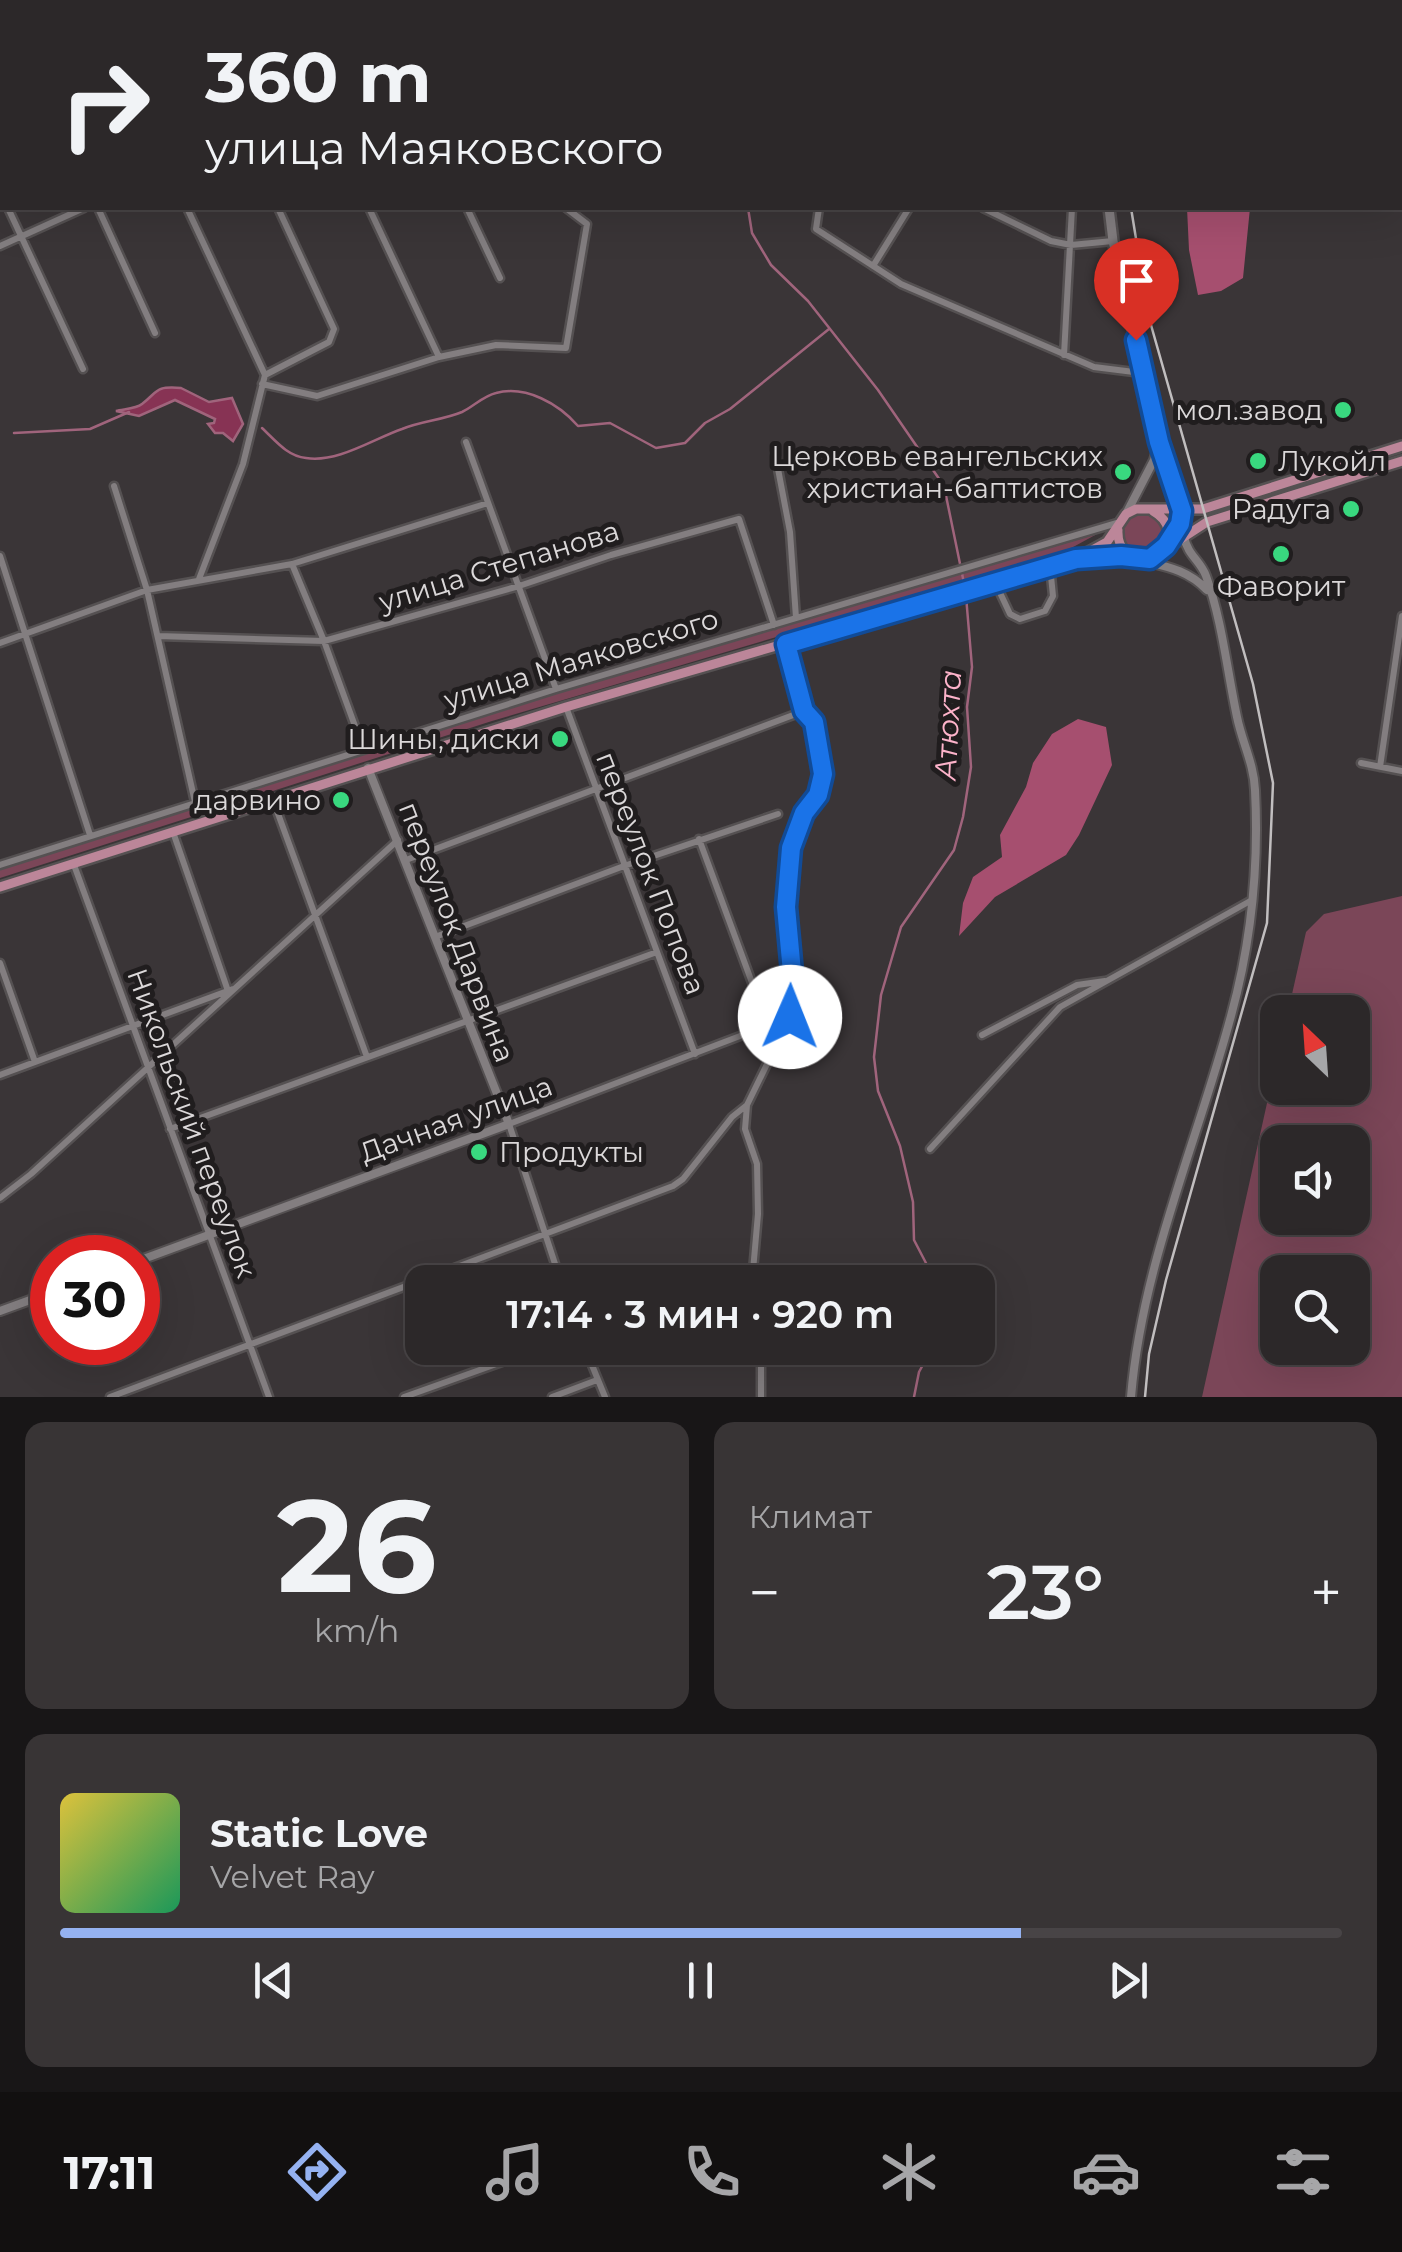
<!DOCTYPE html>
<html lang="ru">
<meta charset="utf-8">
<style>
body{margin:0;font-family:Montserrat,sans-serif;background:#383435;color:#f1f3f6;height:100vh;display:flex;flex-direction:column;font-size:38px;white-space:nowrap}
*{box-sizing:border-box;margin:0}
p{font-size:32px;color:#a6a6a8}
.icon{flex:none;width:55px;height:55px;fill:none;stroke:currentColor;stroke-width:2;stroke-linecap:round;stroke-linejoin:round}
.map{position:relative;height:1397px;overflow:hidden}
.sheet{display:flex;flex-direction:column;gap:25px;padding:25px;background:#181617;flex:1}
.sheet>*{flex:none}
.top-card{position:absolute;left:0px;top:0px;width:1402px;height:210px;box-shadow:0 10px 40px #0002,0 0 0 2px #484446;background:#2c2829;color:#f1f3f6;overflow:hidden}
.needle{width:65px;rotate:335deg}
.controls{position:absolute;left:1260px;top:995px;display:grid;gap:20px}
.controls a{display:grid;place-items:center;width:110px;height:110px;border-radius:20px;background:#2c2829;box-shadow:0 10px 40px #0002,0 0 0 2px #484446;font-size:50px}
.speed{position:absolute;left:30px;top:1235px;display:flex;gap:20px;font-size:50px;font-weight:700;text-align:center}
.speed>*{display:grid;place-content:center;width:130px;height:130px;border-radius:50%;background:#2c2829;box-shadow:0 10px 40px #0002,0 0 0 2px #484446;line-height:1}
.speed .limit{border:15px solid #d22;background:#fff;color:#111}
.pin{position:absolute;display:grid;place-items:center;width:85px;height:85px;color:#fff;margin:-102px -42px;border-radius:50% 50% 50% 0;rotate:-45deg;box-shadow:0 0 10px #0007}
.pin .icon{rotate:45deg}
.me{position:absolute;width:110px;margin:-55px;rotate:1deg;stroke-linejoin:round;filter:drop-shadow(0 0 8px #0008)}
.turn{display:flex;align-items:center;gap:35px;height:210px;padding:0 40px;font-size:45px}
.turn .icon{width:130px;height:130px;stroke-width:2.5}
.turn b{display:block;font-size:70px;line-height:85px}
.big{font-size:75px;font-weight:600;line-height:1.1}
.sheet .card{flex:1;display:flex;flex-direction:column;justify-content:center;gap:15px;min-width:0;padding:0 35px;border-radius:20px;background:#383435}
.sheet .dial{align-items:center;gap:0}
.dial b{font-size:130px;line-height:1}
.song{display:flex;align-items:center;gap:30px}
.cover{width:120px;height:120px;border-radius:15px;background:linear-gradient(135deg,hsl(50 70% 55%),hsl(150 70% 35%))}
.played{height:10px;border-radius:5px;background:linear-gradient(90deg,#95b2f1 75%,#484446 75%)}
.keys{display:flex;justify-content:space-around;direction:ltr}
.heat{display:flex;justify-content:space-between;align-items:center;font-size:55px;direction:ltr}
.sheet .tiles{flex:1;display:grid;gap:25px;grid-template-columns:1fr 1fr}
.card:last-child{grid-column:span 2}
.trip{position:absolute;left:405px;top:1265px;width:590px;height:100px;border-radius:20px;background:#2c2829;box-shadow:0 10px 40px #0002,0 0 0 2px #484446;font-weight:600;line-height:100px;text-align:center}
.dock{display:flex;height:160px;justify-content:space-around;align-items:center;background:#121010;color:#a6a6a8}
.dock .icon{width:70px;height:70px}
.dock .selected{color:#95b2f1}
.dock b{font-size:45px;color:#f1f3f6}
.map>svg:first-child{display:block}
</style>
<div class="map">
<svg width="1402" height="1397" viewBox="0 0 1402 1397">
<rect width="100%" height="100%" fill="#3a3537"/>
<path fill="#7b4658" fill-rule="evenodd" d="M1123 533a20 20 0 1 1 40 0a20 20 0 1 1-40 0Z
M1097 534 1064 552 492 721 0 878V869L490 712Z
M1402 896V1397H1202L1277 1058 1278 1088H1352V1012H1288L1306 932 1324 914ZM1352 1142V1218H1278V1142ZM1352 1272V1348H1278V1272Z"/>
<path fill="#a64f6f" d="M1187 208H1250L1243 278 1221 291 1198 295 1189 250Z
M1078 719 1106 727 1112 765 1079 835 1066 855 995 897 959 936 963 903 973 877 1002 857 1000 835 1026 787 1033 763 1052 734Z"/>
<path fill="#873354" stroke="#a0647c" stroke-width="2.5" d="M181 388 209 402 232 398 243 424 233 441 223 433H215L208 424 214 423 215 419 175 400 139 416 116 411C123 409 136 409 142 404 159 391 154 386 181 388Z"/>
<g fill="none" stroke-linecap="round" stroke-linejoin="round">
<path stroke="#a0647c" stroke-width="2.5" d="M732 2V0
M748 208 752 233 771 265 808 301 878 390 944 486 965 588
M262 428C275 440 287 456 306 458 338 463 373 439 402 429 421 421 443 420 462 412 473 407 483 396 496 393 526 385 559 404 578 426L610 423 656 448 685 443 705 423 730 409 829 329
M14 433 90 429 129 412
M927 1282V1265L914 1240 913 1202 900 1146 878 1091 874 1057 881 995 901 927 954 850 963 817 971 767 967 707 972 667 966 596
M914 1397 919 1372 932 1348"/>
<g stroke="#555152" stroke-width="11">
<path id="minor" d="M1 0 2 4
M92 0 93 2
M182 0 183 2
M272 0 273 2
M369 0 370 2
M939 0 943 2
M393 2 395 0
M680 2 681 0
M893 2 894 0
M1043 2 1045 0
M0 191 2 196
M8 208 83 369
M98 208 155 333
M187 208 265 375 243 464 199 579
M369 208 439 357
M467 208 500 278
M819 208 816 229 901 284 1094 367 1142 373
M983 208 1051 241 1071 245 1113 241
M0 246 84 208
M873 266 909 208
M1064 355 1072 208
M265 375 329 342 334 329 278 208
M262 384 317 396 439 357 496 345 566 348 587 224 566 208
M466 442 556 689
M775 453 790 532 796 618
M114 486 147 590 195 802
M0 556 90 835
M292 564 324 641 363 748
M995 582 1010 614 1020 619 1045 611 1053 596 1050 566
M158 636 324 641 519 586 611 555 739 519 774 625
M0 643 147 590 292 564 488 503
M566 707 695 1054
M1361 763 1402 771
M1380 767 1402 616
M273 800 367 1057
M173 832 228 991
M699 839 768 1026
M406 860 804 711
M0 865 556 689 1117 523
M74 865 269 1397
M435 937 624 866 778 814
M0 963 35 1062
M982 1035 1077 985 1105 981
M0 1075 233 989
M170 1129 657 952
M930 1149 1060 1007 1252 900
M0 1198 31 1174 398 840
M561 1282 509 1124 790 1017
M752 1282 758 1214 757 1164 745 1129 747 1105 790 1017 793 994 785 907 791 848 805 813 818 795 823 774 814 722 804 711 786 644
M585 1348 605 1397
M755 1348 761 1362V1397
M110 1397 673 1186 683 1179 732 1117 747 1105
M404 1397 541 1348
M552 1397 597 1380"/>
</g>
<g stroke="#555152" stroke-width="12">
<path id="tertiary" d="M1159 442C1171 478 1193 511 1167 545
M1126 514 1154 460 1159 442
M1144 561C1169 567 1189 571 1207 590
M138 1261 509 1124 368 768
M0 1311 52 1292
M1131 1397C1142 1265 1197 1143 1231 1016 1251 943 1259 866 1255 790 1254 764 1242 742 1237 717 1227 670 1222 620 1206 576 1200 560 1188 556 1184 537"/>
</g>
<g stroke="#555152" stroke-width="14">
<path id="secondary" d="M1120 2V0
M1109 208 1113 241 1159 442"/>
</g>
<g stroke="#555152" stroke-width="14">
<path id="primary" d="M1153 511C1169 520 1174 536 1161 551
M1118 530C1117 550 1130 561 1150 559L1207 522 1402 461
M1083 558 1128 556
M0 887 566 707 1076 559 1107 542 1126 514 1136 509H1203L1402 446"/>
</g>
<use href="#minor" stroke="#837e80" stroke-width="6"/>
<use href="#tertiary" stroke="#837e80" stroke-width="8"/>
<use href="#secondary" stroke="#837e80" stroke-width="9"/>
<use href="#primary" stroke="#bc8699" stroke-width="9"/>
<path stroke="#c1bebf" stroke-width="2.5" d="M1141 2 1142 0
M1131 208 1149 318 1253 684 1273 783 1267 923 1166 1280 1149 1354 1145 1397"/>
</g>
<g fill="none" stroke-linecap="round" stroke-linejoin="round">
<g stroke="#114b97" stroke-width="25">
<path id="route" d="M790 1017 794 994 786 907 791 848 804 813 818 795 823 774 814 722 804 711 786 644 1076 559 1121 556 1150 559 1166 546 1180 524 1182 511 1159 442 1136 340"/>
</g>
<use href="#route" stroke="#1a73e8" stroke-width="18"/>
</g>
<g fill="#39d87f" stroke="#201d1e" stroke-width="4">
<circle cx="1343" cy="410" r="10"/>
<circle cx="1258" cy="461" r="10"/>
<circle cx="1123" cy="472" r="10"/>
<circle cx="1351" cy="509" r="10"/>
<circle cx="1281" cy="554" r="10"/>
<circle cx="560" cy="739" r="10"/>
<circle cx="341" cy="800" r="10"/>
<circle cx="479" cy="1152" r="10"/>
</g>
<g text-anchor="middle" dominant-baseline="central" stroke-width="10" stroke-linejoin="round" paint-order="stroke">
<g font-size="28" fill="#dbd8d9" stroke="#201d1e" text-anchor="end">
<text x="1323" y="410">мол.завод</text>
<text x="1103" y="456">Церковь евангельских<tspan x="1103" dy="32">христиан-баптистов</tspan></text>
<text x="1278" y="461" text-anchor="start">Лукойл</text>
<text x="1331" y="509">Радуга</text>
<text x="1281" y="586" text-anchor="middle">Фаворит</text>
<text x="540" y="739">Шины, диски</text>
<text x="321" y="800">дарвино</text>
<text x="499" y="1152" text-anchor="start">Продукты</text>
</g>
<g font-size="28" fill="#dbd8d9" stroke="#201d1e">
<text transform="translate(499 566) rotate(-17)">улица Степанова</text>
<text transform="translate(581 659) rotate(-17)">улица Маяковского</text>
<text transform="translate(651 873) rotate(69)">переулок Попова</text>
<text transform="translate(457 932) rotate(69)">переулок Дарвина</text>
<text transform="translate(456 1119) rotate(-20)">Дачная улица</text>
<text transform="translate(192 1123) rotate(70)">Никольский переулок</text>
</g>
<g font-size="30" font-style="italic" fill="#fdb3ca" stroke="#201d1e">
<text transform="translate(948 725) rotate(-87)">Атюхта</text>
</g>
</g>
</svg>
<div class="controls">
<a><svg class="needle" viewBox="-14 -14 28 28"><path d="M0-13l5 13h-10z" fill="#e53935"/><path d="M0 13l5-13h-10z" fill="#a6a6a8"/></svg></a>
<a><svg class="icon" aria-label="sound" viewBox="0 0 24 24"><path d="M4 9h4l5-4v14l-5-4H4zM17 9q2 3 0 6"/></svg></a>
<a><svg class="icon" aria-label="search" viewBox="0 0 24 24"><circle cx="10" cy="10" r="6"/><path d="M15 15l6 6"/></svg></a>
</div>
<div class="speed"><div class="limit">30</div></div>
<div class="pin" style="left:1136px;top:340px;background:#d93025"><svg class="icon" aria-label="arrive" viewBox="0 0 24 24"><path d="M6 21V4h12l-3 4 3 4H6"/></svg></div>
<svg class="me" style="left:790px;top:1017px" viewBox="-20 -20 40 40"><circle r="19" fill="#fff"/><path d="M0-13L10 11 0 6-10 11z" fill="#1a73e8"/></svg>
<div class="trip">17:14 · 3 мин · 920 m</div>
<div class="top-card">
<div class="turn"><svg class="icon" aria-label="right" viewBox="0 0 24 24"><path d="M7 20v-9h11M14 6l5 5-5 5"/></svg><div><b>360 m</b>улица Маяковского</div></div>
</div>
</div>
<section class="sheet">
<div class="tiles">
<div class="card dial"><b>26</b><p>km/h</p></div>
<div class="card"><p>Климат</p>
<div class="heat"><a>−</a><b class="big">23°</b><a>+</a></div>
</div>
<div class="card">
<div class="song"><i class="cover"></i><div><b>Static Love</b><p>Velvet Ray</p></div></div>
<div class="played"></div>
<div class="keys"><svg class="icon" aria-label="previous" viewBox="0 0 24 24"><path d="M18 5L8 12l10 7zM5 5v14"/></svg><svg class="icon" aria-label="pause" viewBox="0 0 24 24"><path d="M8 5v14M16 5v14"/></svg><svg class="icon" aria-label="next" viewBox="0 0 24 24"><path d="M6 5l10 7-10 7zM19 5v14"/></svg></div>
</div>
</div>
</section>
<nav class="dock">
<b>17:11</b>
<svg class="icon selected" aria-label="directions" viewBox="0 0 24 24"><path d="M12 3l9 9-9 9-9-9zM9 14v-3h6M13 9l2 2-2 2"/></svg>
<svg class="icon" aria-label="music" viewBox="0 0 24 24"><path d="M9 18V5l10-2v13"/><circle cx="6" cy="18" r="3"/><circle cx="16" cy="16" r="3"/></svg>
<svg class="icon" aria-label="phone" viewBox="0 0 24 24"><path d="M5 4h4l2 5-3 2q2 4 5 5l2-3 5 2v4C11 20 4 13 5 4z"/></svg>
<svg class="icon" aria-label="climate" viewBox="0 0 24 24"><path d="M12 3v18M4 7l16 10M4 17L20 7"/></svg>
<svg class="icon" aria-label="car" viewBox="0 0 24 24"><path d="M5 17H2v-5l4-1 3-4h7l3 4 3 1v5h-3M9 17h6M6 11h13"/><circle cx="7" cy="17" r="2"/><circle cx="17" cy="17" r="2"/></svg>
<svg class="icon" aria-label="filters" viewBox="0 0 24 24"><path d="M4 7h16M4 17h16"/><circle cx="9" cy="7" r="2"/><circle cx="15" cy="17" r="2"/></svg>
</nav>
